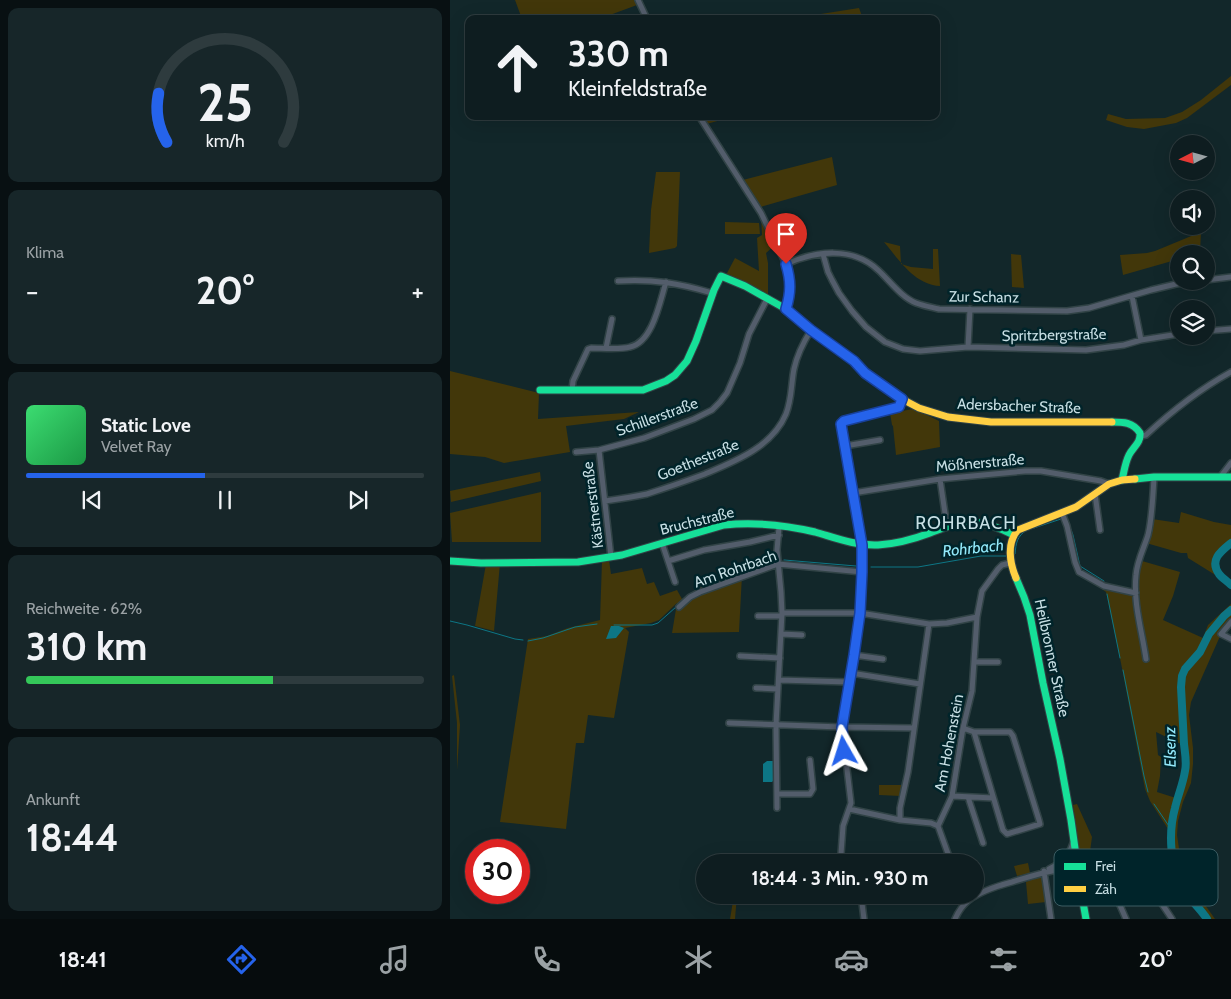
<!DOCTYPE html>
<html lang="de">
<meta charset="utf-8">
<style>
body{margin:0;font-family:Cabin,sans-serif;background:#172629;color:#f1f3f6;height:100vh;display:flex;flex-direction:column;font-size:19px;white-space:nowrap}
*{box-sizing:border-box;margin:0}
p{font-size:16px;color:#9ba2a5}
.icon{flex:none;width:28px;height:28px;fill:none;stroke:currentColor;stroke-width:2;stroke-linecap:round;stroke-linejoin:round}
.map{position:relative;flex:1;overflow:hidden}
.side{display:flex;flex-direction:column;gap:8px;padding:8px;background:#081012;width:450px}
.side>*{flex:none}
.banner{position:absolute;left:15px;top:15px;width:475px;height:105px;border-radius:10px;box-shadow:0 5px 20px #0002,0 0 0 1px #2e3b3e;background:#0e1d20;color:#f1f3f6;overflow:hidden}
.needle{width:32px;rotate:264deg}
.controls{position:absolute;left:720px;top:135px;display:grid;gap:10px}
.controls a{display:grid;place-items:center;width:45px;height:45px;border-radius:50%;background:#0e1d20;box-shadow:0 5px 20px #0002,0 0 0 1px #2e3b3e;font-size:25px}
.speed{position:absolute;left:15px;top:839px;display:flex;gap:10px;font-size:25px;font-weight:700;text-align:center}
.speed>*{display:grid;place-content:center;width:65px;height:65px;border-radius:50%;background:#0e1d20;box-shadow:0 5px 20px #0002,0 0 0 1px #2e3b3e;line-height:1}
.speed .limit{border:8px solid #d22;background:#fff;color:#111}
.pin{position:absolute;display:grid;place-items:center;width:42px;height:42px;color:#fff;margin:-51px -21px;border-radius:50% 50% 50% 0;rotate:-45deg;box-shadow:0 0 5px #0007}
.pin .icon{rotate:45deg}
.me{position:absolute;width:55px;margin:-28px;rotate:354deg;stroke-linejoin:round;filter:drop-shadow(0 0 4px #0008)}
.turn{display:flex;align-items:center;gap:18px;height:105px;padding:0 20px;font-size:22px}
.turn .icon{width:65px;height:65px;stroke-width:2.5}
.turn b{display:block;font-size:35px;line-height:42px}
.big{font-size:38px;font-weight:800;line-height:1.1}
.side .widget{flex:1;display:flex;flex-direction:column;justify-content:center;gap:8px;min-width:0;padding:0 18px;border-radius:10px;background:#172629}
.side .dial{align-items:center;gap:0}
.dial svg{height:130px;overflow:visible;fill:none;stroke:#2e3b3e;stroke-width:7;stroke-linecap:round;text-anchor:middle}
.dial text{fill:#f1f3f6;stroke:none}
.song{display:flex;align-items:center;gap:15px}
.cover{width:60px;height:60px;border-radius:8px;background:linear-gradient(135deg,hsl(140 70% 55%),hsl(140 70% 35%))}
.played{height:5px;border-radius:2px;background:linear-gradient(90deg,#2563eb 45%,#2e3b3e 45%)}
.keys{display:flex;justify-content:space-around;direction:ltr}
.heat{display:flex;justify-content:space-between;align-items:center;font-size:28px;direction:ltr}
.charge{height:8px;border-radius:4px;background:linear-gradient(90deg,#34c759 62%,#2e3b3e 0)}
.trip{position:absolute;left:246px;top:854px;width:288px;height:50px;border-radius:25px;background:#0e1d20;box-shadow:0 5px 20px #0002,0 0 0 1px #2e3b3e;font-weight:800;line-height:50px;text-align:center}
.tab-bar{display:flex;height:80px;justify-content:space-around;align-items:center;background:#060c0d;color:#9ba2a5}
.tab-bar .icon{width:35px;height:35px}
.tab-bar .current{color:#2563eb}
.tab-bar b{font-size:22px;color:#f1f3f6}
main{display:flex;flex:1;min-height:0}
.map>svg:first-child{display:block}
</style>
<main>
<section class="side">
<div class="widget dial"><svg viewBox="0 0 100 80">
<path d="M14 69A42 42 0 1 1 86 69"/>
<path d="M14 69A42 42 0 0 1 9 39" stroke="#2563eb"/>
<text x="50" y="56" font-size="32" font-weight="700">25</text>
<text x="50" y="72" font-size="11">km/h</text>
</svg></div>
<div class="widget"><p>Klima</p>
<div class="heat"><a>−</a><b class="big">20°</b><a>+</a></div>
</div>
<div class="widget">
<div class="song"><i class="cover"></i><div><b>Static Love</b><p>Velvet Ray</p></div></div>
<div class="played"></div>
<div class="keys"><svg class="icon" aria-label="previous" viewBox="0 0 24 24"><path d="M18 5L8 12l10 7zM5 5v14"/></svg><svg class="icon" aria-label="pause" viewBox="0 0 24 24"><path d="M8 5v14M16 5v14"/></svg><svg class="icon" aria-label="next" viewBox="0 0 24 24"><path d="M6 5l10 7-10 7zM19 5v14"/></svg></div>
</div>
<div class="widget"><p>Reichweite · 62%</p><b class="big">310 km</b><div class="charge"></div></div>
<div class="widget"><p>Ankunft</p><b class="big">18:44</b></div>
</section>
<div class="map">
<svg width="781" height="919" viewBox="0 0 781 919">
<rect width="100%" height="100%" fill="#12272a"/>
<path fill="#42370a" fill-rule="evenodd" d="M65 0H184L187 5 149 19H133L132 15 119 19H72Z
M409 8 413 19H339Z
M781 76V85L737 118 726 123 694 129 677 127 656 120 658 114 676 119 715 118 732 112 751 100Z
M248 116H285L253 125Z
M382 157 387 185 307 208 289 181Z
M206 172H230L227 246 225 248 199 253 201 210Z
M311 215 324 246 316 253 318 263V295L296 282 276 275 285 258 309 271 307 238 312 235Z
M275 222 309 223 310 234H275Z
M751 232 750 252 744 254H729V259L673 275 670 255 697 253 705 251Z
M434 242 450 246 451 264 461 267 483 269V249H488L490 286C465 285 449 260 434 242Z
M561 254 571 255 574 288 562 287Z
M0 371 89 393 88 419 189 412 174 419 116 426 120 452 54 463 35 457 0 454Z
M463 409 473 412 475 414 489 421 490 447 446 455 443 426 442 425 440 413Z
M90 472 91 481 1 502 0 491Z
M91 492V542H2L0 513Z
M731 512 764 522 781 525V547L772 553 767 558C767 570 773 574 781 583V589L767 576 738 558 737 553H731L696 543 702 519 729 523Z
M159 560 161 574 192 568 197 584 204 582 210 596 227 590 232 599 249 588 292 575 289 632 222 633 227 603 209 620 201 623 175 628 179 632 164 718 138 715 134 743H126L116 829 50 822 78 639 97 636 118 628 150 620 152 561Z
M692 561 730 572 723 596 713 620 753 638 758 625 781 604V622L771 634 741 702 739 715 743 748V764L741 783 733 802 728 821 727 835 732 869 735 879 739 887 753 902 765 919H756L733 891 725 870 719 843 718 829 700 801 695 789 671 663 656 592 649 587 650 585 678 592 685 597 689 596C684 586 688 572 692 561ZM706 732 733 745V766L726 798 707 792 710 776 711 757 708 755Z
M50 563 44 631 25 626 36 564Z
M4 675 10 725 7 770V723L2 676Z
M429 785H452L451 796 429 795Z
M627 804 642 837 639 859 641 869 651 866 661 881 633 888V879L623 805Z
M578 863 580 873 567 876 564 866Z
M588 877 593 878 596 902 578 904 576 882Z
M284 895H287L285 919H280Z"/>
<path fill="#0d7685" d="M161 626H169L174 628 166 638 156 639Z
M317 761H324V780L322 782H313V764Z"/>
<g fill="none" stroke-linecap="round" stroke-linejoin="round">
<path stroke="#0d7685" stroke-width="1" d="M617 519 623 535 630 566 654 581
M584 528 611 519
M564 555 565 554C566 543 567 536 577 530
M334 560 406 566
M421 567H468L531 556H557
M273 581 316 564
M657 594 670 658
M0 621 17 625 65 639 73 640
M164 625H202L208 623 226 607
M78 641 93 638 125 627 147 624
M673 670 694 776 698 792
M704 804 721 829"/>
<path stroke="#0d7685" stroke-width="8" d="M781 543C771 551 759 560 769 574 772 578 777 581 781 585
M757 919C750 908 740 900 733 889 720 866 718 833 725 808 728 795 733 784 735 771 737 763 735 753 734 744 733 725 732 706 731 687L732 676 735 669 750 652 759 634 774 616 781 610"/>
<g stroke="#314346" stroke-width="8">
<path id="street" d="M188 0 197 19
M249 116 311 213 336 264 339 275 340 285V294L336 309
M373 254 378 272 382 280 389 293 402 311 416 327 435 342 453 349 470 351 518 347 636 350 674 345 691 340 729 334
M336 264C366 251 402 246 428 270 440 281 451 297 466 303 474 306 481 307 489 309L617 311 639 308 701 290 726 284 747 281
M756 280 781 277
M168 281C204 279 228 283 262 293
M682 296 691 340
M756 331 781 329
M518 347 520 309
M156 348 162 319
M122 390 123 381 138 349 141 348C152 348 169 350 180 347 203 342 210 301 216 282
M691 436 696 435C722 411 750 389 781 372
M395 446 430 440
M149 450 161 557
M126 452 149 450 194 438 244 419 262 410 270 402 277 393 290 363 299 334 317 299
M771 476 781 463
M490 479 497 527
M403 493 490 479 575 471H591L651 481 659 484
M645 494 650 530
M155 501C169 499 183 497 197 494 216 488 236 481 255 474 286 461 322 447 336 414 342 399 341 384 344 369 347 355 353 343 361 330
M612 513 617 526 625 562 629 572 654 586 686 593
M212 543 225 582
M218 561 254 550 300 542 329 535
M229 607 240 597 250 592 328 564 412 572
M332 613H410L479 624 497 623 527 617
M308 616H332
M781 622 771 634 781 639
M331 634 352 635
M404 655 433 659
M290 656 330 658
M696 659C692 631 683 603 686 575 687 561 694 548 698 535 702 519 703 494 704 477
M524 662H548
M401 673 470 684
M329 680 399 682
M306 688 328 689
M279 723 392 727 464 728
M513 728 524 732H560L563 736 589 820 590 824 557 834 553 830 524 732
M327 794H360L363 789 360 760
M502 796 543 798
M518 797 533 843
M327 808 326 725 332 613 331 592 327 550 329 527
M399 809 450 820 481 823 488 826 501 862
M450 820V808L458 772 479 624
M488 826 502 796 513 728 522 691 527 617 532 591 548 569 552 565 560 563
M391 862V854L393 826 401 803 392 727 404 655 410 613 413 545 391 425 394 421 449 407 452 399
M599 869C613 862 618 858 623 843
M594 871 601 919
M662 887 676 919
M702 889 722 919
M411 895 414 919
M505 919C508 912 513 905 519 900 531 891 547 886 562 882 584 875 604 869 627 867"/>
</g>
<g stroke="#314346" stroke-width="9">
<path id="fast" d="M90 390H193L216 381 225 375 237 361 246 341 264 290 271 276 295 286 336 309 361 330 387 349
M662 422C673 422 683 422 690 433 691 443 683 447 679 455 675 463 674 472 672 480
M685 479 704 477H781
M0 561 31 563 128 562 172 555 274 525C304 522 335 525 365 532 386 538 406 546 428 545 446 544 464 539 480 533 494 528 509 521 524 522 538 523 552 529 564 535
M566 578 574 597 580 615 593 683 610 759 621 820 631 891 636 919"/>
</g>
<g stroke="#314346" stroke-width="9">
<path id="slow" d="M387 349 404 361 415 373 452 399 469 408 498 417 541 422H662
M566 578C560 564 556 543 568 530L626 507 659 484 672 480 685 479"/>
</g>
<use href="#street" stroke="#535d6b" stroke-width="5"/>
<use href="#fast" stroke="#16e098" stroke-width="7"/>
<use href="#slow" stroke="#ffcf43" stroke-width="7"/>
</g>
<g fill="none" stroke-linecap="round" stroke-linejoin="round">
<g stroke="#184099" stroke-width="12">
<path id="route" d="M336 264C341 281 341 292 336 309L361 330 404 361 415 373 452 399 449 407 394 421 391 424 412 545V572L410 613 404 655 392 727 394 751"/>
</g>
<use href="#route" stroke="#2563eb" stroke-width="9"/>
</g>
<g text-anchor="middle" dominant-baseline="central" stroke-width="5" stroke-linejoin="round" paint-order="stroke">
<g font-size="15" fill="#c7dfe4" stroke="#00242a">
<text transform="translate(534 297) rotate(1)">Zur Schanz</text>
<text transform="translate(604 335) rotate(-1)">Spritzbergstraße</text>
<text transform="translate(569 406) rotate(2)">Adersbacher Straße</text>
<text transform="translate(207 417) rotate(-20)">Schillerstraße</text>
<text transform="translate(248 460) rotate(-22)">Goethestraße</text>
<text transform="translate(530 463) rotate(-5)">Mößnerstraße</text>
<text transform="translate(143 505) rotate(-97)">Kästnerstraße</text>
<text transform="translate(247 521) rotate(-14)">Bruchstraße</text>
<text transform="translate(285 569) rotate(-19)">Am Rohrbach</text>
<text transform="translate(602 658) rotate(78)">Heilbronner Straße</text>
<text transform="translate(499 743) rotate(-79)">Am Hohenstein</text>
</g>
<g font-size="16" font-style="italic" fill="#93eafb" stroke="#00242a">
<text transform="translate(523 548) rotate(-6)">Rohrbach</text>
<text transform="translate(720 747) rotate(-91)">Elsenz</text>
</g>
<g font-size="18" letter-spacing="1" fill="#c7dfe4" stroke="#00242a">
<text x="516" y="523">ROHRBACH</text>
</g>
</g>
<rect x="604" y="849" width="164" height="57" rx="8" fill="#00242a" stroke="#3c5c62" stroke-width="1"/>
<rect x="614" y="863" width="22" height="7" fill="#16e098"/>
<rect x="614" y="886" width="22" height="6" fill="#ffcf43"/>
<g font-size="14" fill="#c7dfe4">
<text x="645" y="871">Frei</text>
<text x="645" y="894">Zäh</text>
</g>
</svg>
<div class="controls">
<a><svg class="needle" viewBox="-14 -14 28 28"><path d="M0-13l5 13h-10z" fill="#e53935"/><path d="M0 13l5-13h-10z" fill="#9ba2a5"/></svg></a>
<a><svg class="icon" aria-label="sound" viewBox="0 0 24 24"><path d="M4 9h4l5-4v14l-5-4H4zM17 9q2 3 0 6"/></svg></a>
<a><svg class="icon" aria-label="search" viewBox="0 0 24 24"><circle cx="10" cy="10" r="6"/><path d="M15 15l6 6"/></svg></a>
<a><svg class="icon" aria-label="layers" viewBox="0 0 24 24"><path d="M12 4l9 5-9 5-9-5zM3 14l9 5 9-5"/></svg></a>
</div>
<div class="speed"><div class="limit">30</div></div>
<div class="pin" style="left:336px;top:264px;background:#d93025"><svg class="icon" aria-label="arrive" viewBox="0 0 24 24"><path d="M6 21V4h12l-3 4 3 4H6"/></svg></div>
<svg class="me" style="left:394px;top:751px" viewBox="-20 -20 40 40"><path d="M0-17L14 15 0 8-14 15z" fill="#2563eb" stroke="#fff" stroke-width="4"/></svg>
<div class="trip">18:44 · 3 Min. · 930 m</div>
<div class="banner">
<div class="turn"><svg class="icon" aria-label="ahead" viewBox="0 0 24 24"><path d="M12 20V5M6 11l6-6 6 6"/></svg><div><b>330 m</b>Kleinfeldstraße</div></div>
</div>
</div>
</main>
<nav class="tab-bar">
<b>18:41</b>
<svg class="icon current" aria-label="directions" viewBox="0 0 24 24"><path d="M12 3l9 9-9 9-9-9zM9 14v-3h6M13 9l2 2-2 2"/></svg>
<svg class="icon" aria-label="music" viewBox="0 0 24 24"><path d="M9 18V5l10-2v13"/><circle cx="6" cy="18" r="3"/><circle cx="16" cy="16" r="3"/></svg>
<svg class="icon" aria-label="phone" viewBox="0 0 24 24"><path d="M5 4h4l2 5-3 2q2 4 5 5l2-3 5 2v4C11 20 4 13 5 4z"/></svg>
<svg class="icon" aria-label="climate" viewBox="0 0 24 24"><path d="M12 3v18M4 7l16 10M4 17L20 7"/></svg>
<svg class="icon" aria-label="car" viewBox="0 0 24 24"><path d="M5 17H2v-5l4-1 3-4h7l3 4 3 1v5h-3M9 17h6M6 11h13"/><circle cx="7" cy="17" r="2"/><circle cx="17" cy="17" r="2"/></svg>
<svg class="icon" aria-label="filters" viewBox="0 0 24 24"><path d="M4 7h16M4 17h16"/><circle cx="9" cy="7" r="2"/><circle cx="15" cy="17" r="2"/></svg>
<b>20°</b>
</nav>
